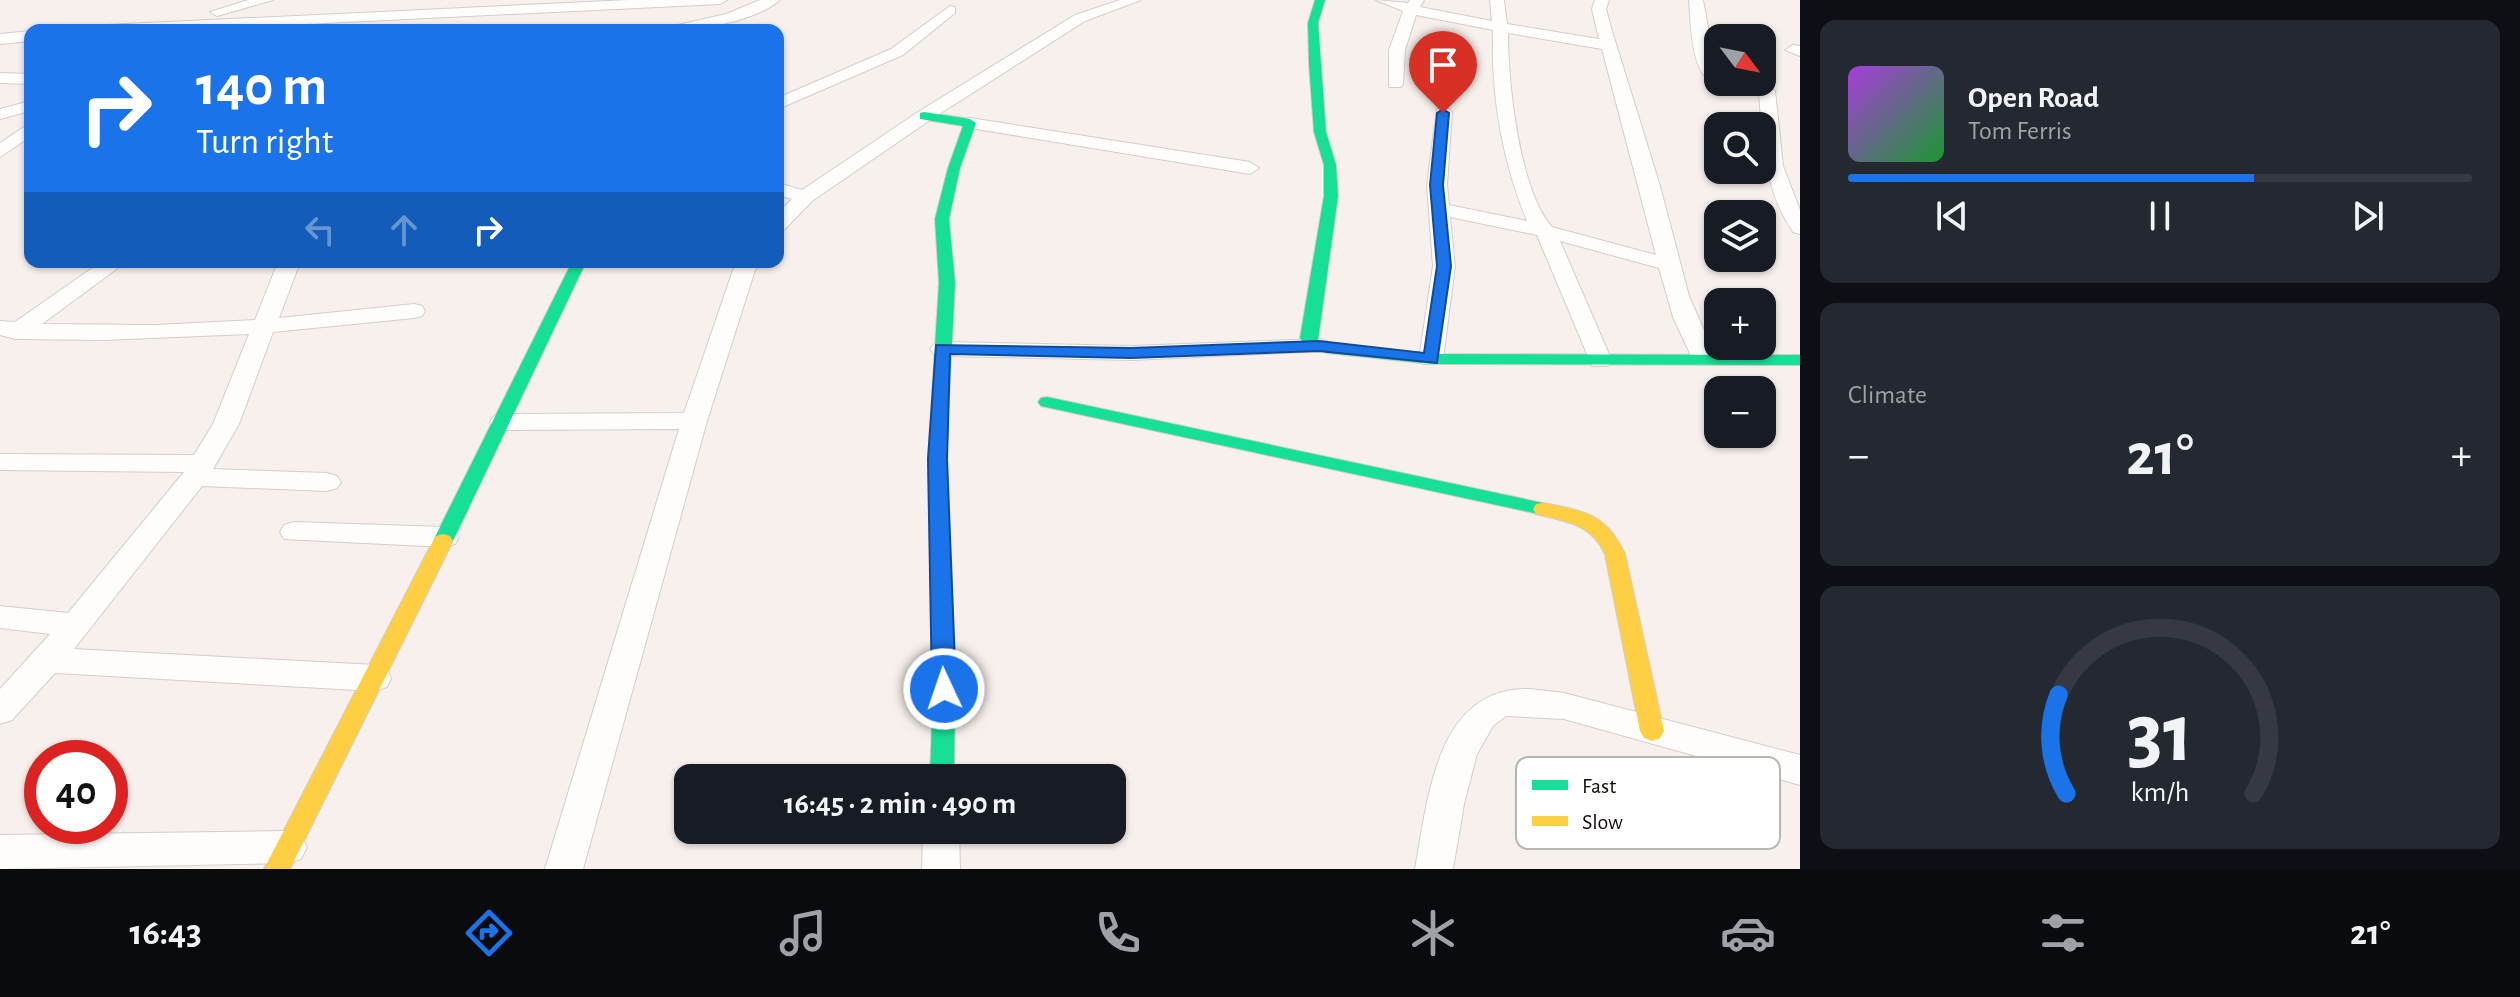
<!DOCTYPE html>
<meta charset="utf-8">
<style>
body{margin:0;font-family:"Alegreya Sans",sans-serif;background:#242831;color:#f1f3f6;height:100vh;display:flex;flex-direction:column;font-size:30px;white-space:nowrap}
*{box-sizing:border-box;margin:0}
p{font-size:26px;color:#9ea1a6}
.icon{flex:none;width:44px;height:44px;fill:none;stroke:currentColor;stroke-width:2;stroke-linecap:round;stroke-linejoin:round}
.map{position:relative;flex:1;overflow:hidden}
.side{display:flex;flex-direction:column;gap:20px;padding:20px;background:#0d0f14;width:720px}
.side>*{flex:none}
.guide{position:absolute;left:24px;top:24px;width:760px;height:244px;border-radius:16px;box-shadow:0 2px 6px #0004;background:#1a73e8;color:#fff;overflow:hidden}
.needle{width:52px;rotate:122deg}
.buttons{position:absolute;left:1704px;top:24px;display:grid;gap:16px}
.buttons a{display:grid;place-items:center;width:72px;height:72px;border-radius:16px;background:#171b24;box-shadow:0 2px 6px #0004;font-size:40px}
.speed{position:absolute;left:24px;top:740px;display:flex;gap:16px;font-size:40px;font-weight:700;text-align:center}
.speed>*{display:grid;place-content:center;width:104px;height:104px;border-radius:50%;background:#171b24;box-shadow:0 2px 6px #0004;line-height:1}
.speed .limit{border:12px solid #d22;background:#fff;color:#111}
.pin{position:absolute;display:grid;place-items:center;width:68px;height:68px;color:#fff;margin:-82px -34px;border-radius:50% 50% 50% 0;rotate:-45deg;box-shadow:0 0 8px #0007}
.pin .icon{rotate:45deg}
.me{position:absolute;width:88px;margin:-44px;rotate:357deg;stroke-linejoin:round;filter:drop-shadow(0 0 6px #0008)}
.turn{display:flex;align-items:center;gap:28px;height:168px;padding:0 40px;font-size:36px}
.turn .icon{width:104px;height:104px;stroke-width:2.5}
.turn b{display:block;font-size:56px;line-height:68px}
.lanes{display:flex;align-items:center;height:76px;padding:0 40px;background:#0003;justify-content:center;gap:40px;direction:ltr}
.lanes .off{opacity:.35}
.big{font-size:60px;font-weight:700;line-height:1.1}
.side .card{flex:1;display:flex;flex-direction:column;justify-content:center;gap:12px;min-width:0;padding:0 28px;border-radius:16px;background:#242831}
.side .dial{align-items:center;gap:0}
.dial svg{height:208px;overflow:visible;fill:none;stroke:#363941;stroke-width:7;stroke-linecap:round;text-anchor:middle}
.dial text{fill:#f1f3f6;stroke:none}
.song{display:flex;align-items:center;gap:24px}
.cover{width:96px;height:96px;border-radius:12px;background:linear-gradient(135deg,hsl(280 70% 55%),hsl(130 70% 35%))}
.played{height:8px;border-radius:4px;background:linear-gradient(90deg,#1a73e8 65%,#363941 65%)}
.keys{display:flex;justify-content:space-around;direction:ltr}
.heat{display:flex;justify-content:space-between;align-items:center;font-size:44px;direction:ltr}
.trip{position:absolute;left:674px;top:764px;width:452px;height:80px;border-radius:16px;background:#171b24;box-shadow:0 2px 6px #0004;font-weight:700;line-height:80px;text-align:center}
.tab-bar{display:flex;height:128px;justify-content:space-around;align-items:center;background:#090b0e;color:#9ea1a6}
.tab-bar .icon{width:56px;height:56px}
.tab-bar .current{color:#1a73e8}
.tab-bar b{font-size:36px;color:#f1f3f6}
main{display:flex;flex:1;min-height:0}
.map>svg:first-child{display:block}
</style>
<main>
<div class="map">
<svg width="1800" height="869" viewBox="0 0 1800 869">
<rect width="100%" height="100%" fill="#f8f0ec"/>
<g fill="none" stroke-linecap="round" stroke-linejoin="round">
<g stroke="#d4cdc9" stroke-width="2">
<path id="street" d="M248 0H273L217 16 210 12Z
M629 0H727L720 4 179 30H78L85 26Z
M760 0H780C754 22 700 30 667 30L669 27 726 14Z
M1120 0H1141L1085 21 930 120 812 201 785 229 778 231V213L792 199 778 195V183L802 190 918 112 1075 15Z
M1376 0 1408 3 1410 0H1424L1420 7 1492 21 1490 0H1504L1507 24 1599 39 1592 9 1595 0H1609L1606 9 1612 31 1660 186 1689 296 1717 360 1713 365H1697L1693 360 1673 317 1659 268 1560 241 1612 361 1608 366H1592L1537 235 1450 217 1455 266 1443 359 1439 364H1423L1419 359 1433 266 1427 185 1437 109H1449L1452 113 1447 185 1449 205 1527 221C1502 160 1491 96 1493 30L1416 15 1405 50 1403 84 1401 87H1389V50L1403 11ZM1508 33 1602 49 1656 255 1552 227C1519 190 1508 82 1508 33Z
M1689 0H1703L1718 82H1724C1690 89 1691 23 1689 0Z
M950 6 955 7V13L903 55 778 109V98L891 49Z
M30 31V41L0 44V34Z
M1793 45 1800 46V56L1785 50Z
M0 73 30 74V84L0 83Z
M1726 82H1753L1775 91 1783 166 1800 210V234L1793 232C1764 189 1763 143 1759 94L1728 85Z
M30 101V111L0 119V109Z
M970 118 1250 162 1259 168 1250 174 964 127 961 123 964 119Z
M30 123V137L0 157V143Z
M101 262H126L42 324 156 325 255 320 278 262H300L279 318 414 304 422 306 425 311 422 316 414 318 273 332 239 424 213 469 327 473 337 476 341 482 337 488 327 491 202 486 74 649 375 665 387 669 391 678 387 687 375 691 55 673 12 720 0 724V689L50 634 0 628V606L68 613 184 472 0 470V454L194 455 213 424 249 334 104 340 16 339 0 335V321L15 322Z
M739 262H761L755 270 707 421 583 869H545L679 429 503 430 494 428 490 422 494 416 503 414 684 413 733 270Z
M1319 339 1327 341 1331 346 1327 351 1131 360 942 356 934 354 930 349 934 344 942 342 1131 346Z
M294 522 445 527 455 530 459 537 455 544 445 547 284 539 280 532 284 525Z
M1530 689 1564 693 1800 755V785L1564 719 1506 716 1493 726 1477 754 1464 804 1453 869H1415C1428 799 1436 686 1530 689Z
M923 830H959L960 869H922Z
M288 831 301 835 307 847 301 859 288 863 0 869V835Z"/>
</g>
<g stroke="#d4cdc9" stroke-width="2">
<path id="fast" d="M1315 0H1325L1318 23 1321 64 1326 132 1336 165 1338 196 1318 340 1329 343 1431 354 1800 355V365L1431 364 1327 353 1306 346 1300 338 1324 196V165L1314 132 1309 64 1308 23Z
M924 112 970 119 976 123 960 168 949 219 955 283 946 459 955 689 954 778H930L933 689 928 459 939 283 935 219 948 168 963 126 920 119V113Z
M572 262H586L453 541 450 546H436L433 541Z
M1047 397 1543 503 1553 509 1543 515 1041 406 1038 402 1041 398Z"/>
</g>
<g stroke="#d4cdc9" stroke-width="2">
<path id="slow" d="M1543 503C1584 511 1606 513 1625 554L1664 731 1660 738 1652 741 1644 738 1640 731 1605 554C1591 523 1566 522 1536 514L1533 509 1536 504Z
M443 534 450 536 453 541 290 869H264L433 541 436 536Z"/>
</g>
<use href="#street" fill="#fefdfc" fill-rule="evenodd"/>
<use href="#fast" fill="#16e098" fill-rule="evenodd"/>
<use href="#slow" fill="#ffcf43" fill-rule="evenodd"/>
</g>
<path fill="#1a73e8" stroke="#114b97" stroke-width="2" d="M1443 109 1449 113 1443 185 1451 266 1437 363 1319 351 1131 358 950 354 947 459 956 689 952 696 944 698 936 696 932 689 928 459 936 345 1131 348 1319 341 1424 353 1437 266 1430 185 1437 113Z"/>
<rect x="1516" y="757" width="264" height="92" rx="12" fill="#fff" stroke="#b8b6b5" stroke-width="2"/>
<rect x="1532" y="780" width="36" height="10" fill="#16e098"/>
<rect x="1532" y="816" width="36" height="10" fill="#ffcf43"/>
<g font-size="22" fill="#130c09">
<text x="1582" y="793">Fast</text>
<text x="1582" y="829">Slow</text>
</g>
</svg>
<div class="buttons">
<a><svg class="needle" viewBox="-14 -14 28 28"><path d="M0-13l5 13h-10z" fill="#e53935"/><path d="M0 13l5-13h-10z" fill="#9ea1a6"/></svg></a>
<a><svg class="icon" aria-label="search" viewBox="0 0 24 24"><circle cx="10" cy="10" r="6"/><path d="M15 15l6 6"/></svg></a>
<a><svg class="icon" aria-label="layers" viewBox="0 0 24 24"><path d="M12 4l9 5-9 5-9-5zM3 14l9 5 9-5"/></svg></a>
<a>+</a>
<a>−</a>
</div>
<div class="speed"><div class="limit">40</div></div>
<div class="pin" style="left:1443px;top:113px;background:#d93025"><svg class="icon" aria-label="arrive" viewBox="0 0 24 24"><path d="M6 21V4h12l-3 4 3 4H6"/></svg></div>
<svg class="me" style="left:944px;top:689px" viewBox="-20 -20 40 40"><circle r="17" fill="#1a73e8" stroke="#fff" stroke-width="3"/><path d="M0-11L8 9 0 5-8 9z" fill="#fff"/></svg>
<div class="trip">16:45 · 2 min · 490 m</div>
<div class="guide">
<div class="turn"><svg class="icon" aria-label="right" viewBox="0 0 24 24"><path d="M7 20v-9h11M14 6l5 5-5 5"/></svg><div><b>140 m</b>Turn right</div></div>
<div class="lanes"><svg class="icon off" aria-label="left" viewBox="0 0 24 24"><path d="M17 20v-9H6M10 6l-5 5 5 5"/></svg><svg class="icon off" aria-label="ahead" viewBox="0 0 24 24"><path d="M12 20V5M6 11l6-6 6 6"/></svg><svg class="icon" aria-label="right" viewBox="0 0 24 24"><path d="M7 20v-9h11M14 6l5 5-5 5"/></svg></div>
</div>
</div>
<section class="side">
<div class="card">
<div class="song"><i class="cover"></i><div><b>Open Road</b><p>Tom Ferris</p></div></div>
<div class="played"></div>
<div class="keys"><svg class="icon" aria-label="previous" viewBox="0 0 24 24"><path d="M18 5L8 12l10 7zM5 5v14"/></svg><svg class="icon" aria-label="pause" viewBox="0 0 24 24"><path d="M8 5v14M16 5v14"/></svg><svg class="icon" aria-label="next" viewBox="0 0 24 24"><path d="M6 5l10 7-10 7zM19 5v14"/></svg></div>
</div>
<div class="card"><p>Climate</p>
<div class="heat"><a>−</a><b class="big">21°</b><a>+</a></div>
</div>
<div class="card dial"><svg viewBox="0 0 100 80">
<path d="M14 69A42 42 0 1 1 86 69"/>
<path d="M14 69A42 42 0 0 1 11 31" stroke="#1a73e8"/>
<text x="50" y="56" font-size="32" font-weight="700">31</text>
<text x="50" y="72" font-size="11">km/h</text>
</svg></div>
</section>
</main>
<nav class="tab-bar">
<b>16:43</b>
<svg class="icon current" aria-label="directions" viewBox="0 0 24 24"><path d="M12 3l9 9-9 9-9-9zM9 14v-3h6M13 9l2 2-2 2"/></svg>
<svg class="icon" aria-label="music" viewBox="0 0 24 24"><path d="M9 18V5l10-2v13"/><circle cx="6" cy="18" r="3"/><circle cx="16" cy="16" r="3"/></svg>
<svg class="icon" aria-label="phone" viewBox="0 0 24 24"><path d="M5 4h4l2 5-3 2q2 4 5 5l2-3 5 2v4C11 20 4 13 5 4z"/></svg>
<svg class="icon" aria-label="climate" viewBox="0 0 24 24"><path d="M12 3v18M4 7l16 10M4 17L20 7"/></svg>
<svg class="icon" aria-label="car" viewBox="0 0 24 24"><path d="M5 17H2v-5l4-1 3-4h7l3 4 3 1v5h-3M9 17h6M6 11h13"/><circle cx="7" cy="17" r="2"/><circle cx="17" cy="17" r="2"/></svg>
<svg class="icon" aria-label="filters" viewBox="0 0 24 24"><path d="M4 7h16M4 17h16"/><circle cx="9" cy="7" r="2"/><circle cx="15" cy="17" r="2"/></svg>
<b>21°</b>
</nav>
